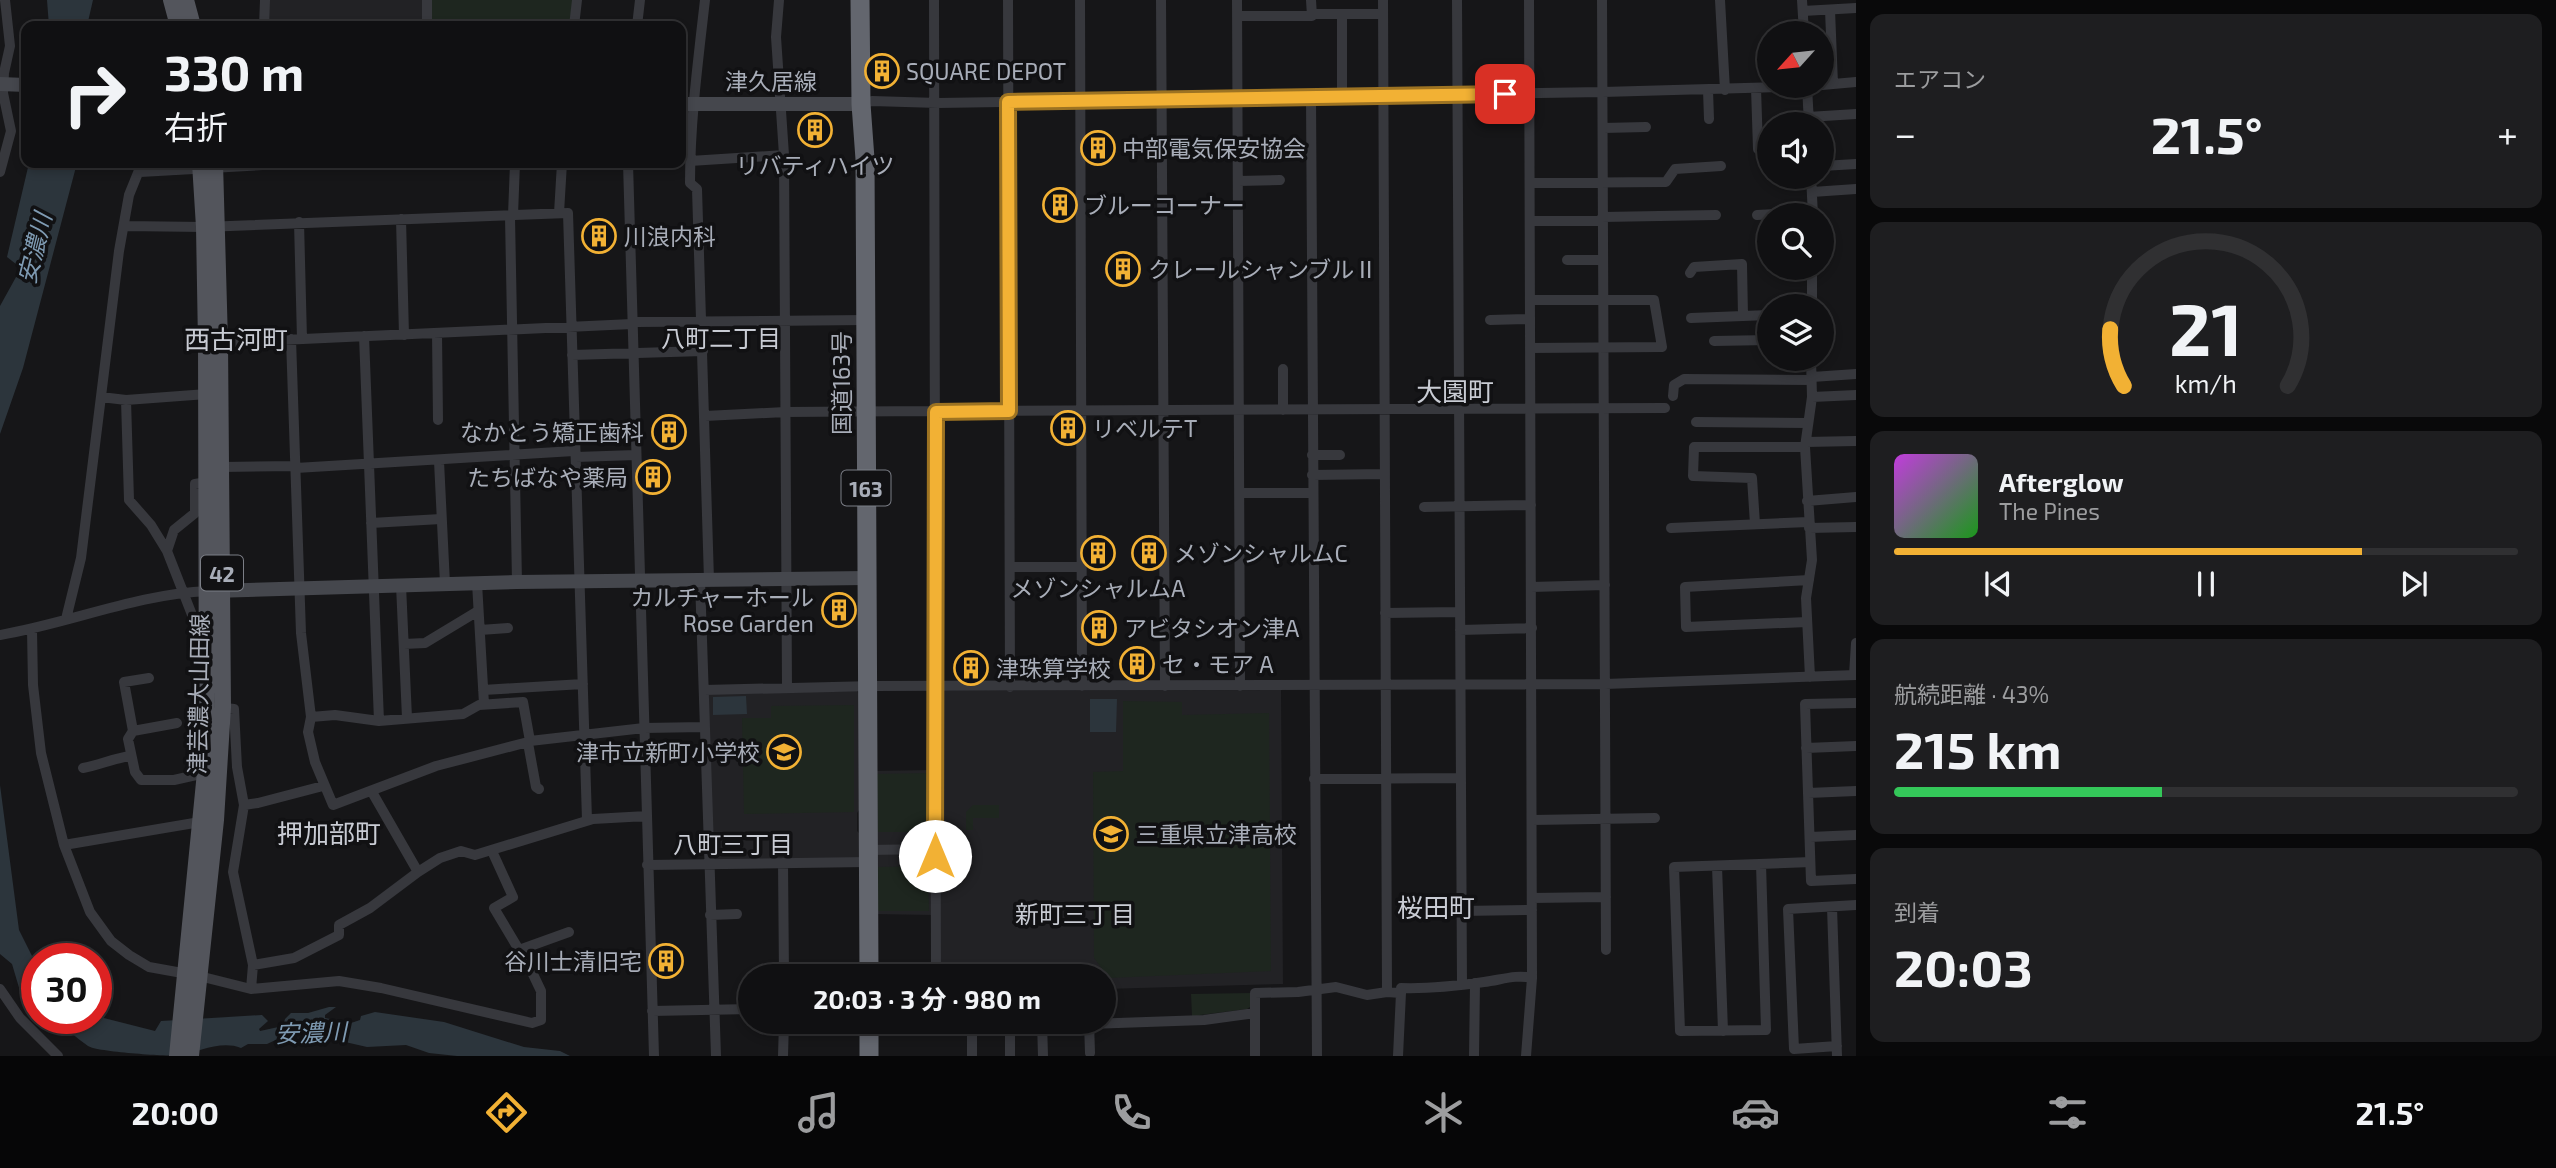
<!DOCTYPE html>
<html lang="ja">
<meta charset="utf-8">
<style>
body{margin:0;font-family:"Exo 2","Noto Sans JP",sans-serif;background:#1e1e20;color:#f1f3f6;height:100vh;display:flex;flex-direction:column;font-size:26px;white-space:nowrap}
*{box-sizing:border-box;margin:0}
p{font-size:23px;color:#9c9d9f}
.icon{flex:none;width:38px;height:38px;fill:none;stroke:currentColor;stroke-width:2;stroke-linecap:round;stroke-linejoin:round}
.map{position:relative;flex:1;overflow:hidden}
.side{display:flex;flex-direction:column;gap:14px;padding:14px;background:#09090a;width:700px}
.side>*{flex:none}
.banner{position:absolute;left:21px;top:21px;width:665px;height:147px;border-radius:14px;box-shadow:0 4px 10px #0003,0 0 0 2px #303032;background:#101012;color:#f1f3f6;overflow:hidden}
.needle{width:46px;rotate:243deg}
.fabs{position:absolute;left:1757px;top:21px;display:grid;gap:14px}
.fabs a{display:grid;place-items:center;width:77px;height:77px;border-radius:50%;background:#101012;box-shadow:0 4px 10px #0003,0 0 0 2px #303032;font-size:35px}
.speed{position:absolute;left:21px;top:943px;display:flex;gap:14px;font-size:35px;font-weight:700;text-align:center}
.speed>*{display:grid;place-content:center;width:91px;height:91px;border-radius:50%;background:#101012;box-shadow:0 4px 10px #0003,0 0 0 2px #303032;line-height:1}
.speed .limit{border:10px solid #d22;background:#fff;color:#111}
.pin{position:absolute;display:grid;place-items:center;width:60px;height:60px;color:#fff;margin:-30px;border-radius:14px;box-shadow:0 4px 10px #0006}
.me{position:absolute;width:77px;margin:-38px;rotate:0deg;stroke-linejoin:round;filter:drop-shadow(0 0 5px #0008)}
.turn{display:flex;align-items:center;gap:24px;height:147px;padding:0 28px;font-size:32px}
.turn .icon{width:91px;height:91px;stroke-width:2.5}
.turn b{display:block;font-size:49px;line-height:60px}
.big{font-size:52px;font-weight:700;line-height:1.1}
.side .widget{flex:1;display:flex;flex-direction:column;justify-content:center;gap:10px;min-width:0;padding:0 24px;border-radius:14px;background:#1e1e20}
.side .dial{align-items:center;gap:0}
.dial svg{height:182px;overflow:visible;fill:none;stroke:#303032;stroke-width:7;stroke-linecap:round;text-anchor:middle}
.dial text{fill:#f1f3f6;stroke:none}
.song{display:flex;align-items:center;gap:21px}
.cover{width:84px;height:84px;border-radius:10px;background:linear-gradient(135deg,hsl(290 70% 55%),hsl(120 70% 35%))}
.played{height:7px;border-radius:4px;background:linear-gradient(90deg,#f2b134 75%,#303032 75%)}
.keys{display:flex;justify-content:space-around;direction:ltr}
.heat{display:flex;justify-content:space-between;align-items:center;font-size:38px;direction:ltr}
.charge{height:10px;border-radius:5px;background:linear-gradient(90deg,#34c759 43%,#303032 0)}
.trip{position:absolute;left:738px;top:964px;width:378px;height:70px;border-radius:35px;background:#101012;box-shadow:0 4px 10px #0003,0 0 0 2px #303032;font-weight:700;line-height:70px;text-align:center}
.menu{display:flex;height:112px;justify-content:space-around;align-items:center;background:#060607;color:#9c9d9f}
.menu .icon{width:49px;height:49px}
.menu .active{color:#f2b134}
.menu b{font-size:32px;color:#f1f3f6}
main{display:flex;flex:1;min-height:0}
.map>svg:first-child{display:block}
</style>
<main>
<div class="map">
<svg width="1856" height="1056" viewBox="0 0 1856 1056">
<rect width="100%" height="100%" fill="#161618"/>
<path fill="#222225" d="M269 0H423V26H268Z
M1281 690 1283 984 1104 989V976H941L939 691Z
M857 691 859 694 860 809 857 813V831L860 834V858L715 860 712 857 707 694Z
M931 770 932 915 873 914 872 771Z"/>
<path fill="#1e261f" d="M431 0H573L569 26H434L432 24Z
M1123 701 1182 702V715L1269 713 1271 971 1109 978 1094 958 1093 772 1123 771Z
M854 705V812L744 814 742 718H771V706Z
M929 773V832H878L877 774Z
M973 805H999V818H973V830H966V812Z
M928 866 929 911H878V867Z
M1251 993 1250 1007 1247 1009 1192 1016 1191 994Z"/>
<path fill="#2c353c" d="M47 0H93L87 26H49Z
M29 163H77L23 368 0 434V306L21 268 7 257Z
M746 696 747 714 713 715V697Z
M1090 699H1117L1116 732H1090Z
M0 785 19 930 37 966V1004L20 991 12 964 0 954Z
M329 1007H336L325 1015V1018L351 1023 360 1020 361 1016 375 1012 444 1022 524 1047 560 1051 570 1056H457L429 1053 406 1045 367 1047 310 1034 280 1038 267 1044H248L241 1048C221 1040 198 1052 178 1056 166 1056 97 1052 88 1046 76 1038 65 1027 54 1019L96 1018V1016L155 1031 161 1021 262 1015 268 1021 259 1029 260 1031 283 1026 285 1019 291 1013H308Z"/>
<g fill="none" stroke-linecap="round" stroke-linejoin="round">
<path stroke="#37383d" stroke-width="10" d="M427 0V26
M705 0C698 61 690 122 690 183L697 189 709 580
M779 0 776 37 784 155 787 688
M934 0 936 976
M1008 0 1010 687
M1080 0 1082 686
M1161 0 1165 686
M1237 0 1240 686
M1383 0 1387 992
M1457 0 1462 985
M1602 0 1606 950
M1720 0 1725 90
M1802 0 1804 33
M1830 10 1833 84
M1803 11 1856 8
M1311 14H1383
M1237 16H1312L1311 0
M264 26 265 0
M574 26 577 0
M637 26 640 0
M1822 85 1856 82
M1807 86 1809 124
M1756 88 1758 149
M1708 90 1709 119
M1342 96V14
M1311 97 1317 1056
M861 104 872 101 938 103 1603 92 1816 86
M1808 117 1856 114
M1603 128 1646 127
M690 161 784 155
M515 163 513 215 510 217 517 582
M628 163 654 1056
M1822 166 1856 164
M0 172 11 131 3 93 4 73 10 46 5 0
M140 172 299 163
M1811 177 1813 215
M1238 181 1280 180
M1530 183 1666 182 1675 169 1721 166
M1812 192 1856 189
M559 213 562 163
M1757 215 1813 212
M401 219 404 335
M1530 221H1599L1603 217 1716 215
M299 222 302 339
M124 226 204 227 568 213 587 820
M1567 260H1602
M1690 273 1694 267 1742 264 1743 316
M1530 300H1654L1662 347 1530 348
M1812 306V268
M1691 318 1769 315
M1490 320 1530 319
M437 333 438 420
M364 336 379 721
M291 339 301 633 311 717 308 732 315 762 333 805 436 766 528 742
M1714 341 1769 340
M215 343 632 324 636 322 866 320
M572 355 703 351
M1283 369V410
M1812 377 1856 374
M1673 396 1674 385 1684 379 1812 380
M101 397 126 400 207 394
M1812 397 1856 395
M126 400 129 500 151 525 167 551 196 625
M705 416 785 412 932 411 1665 408
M1696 422 1807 423
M1806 442 1856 441
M1312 455H1340
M576 457 636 455
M439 461 445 584
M296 468 574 451
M1312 475 1385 474
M1240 493H1312
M1807 501 1856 497
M1424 507 1531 505
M371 523 441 519
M1755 524 1752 478 1693 476 1694 447H1805
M1671 528 1808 522
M1809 528 1856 527
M167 551 174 530 195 513V484L207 482 222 467 295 466
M1010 567H1081
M700 580 716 1056
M477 583 484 704
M401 585 407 718
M1531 587 1605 585
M1385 613 1460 612
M66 619 81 558 119 251 129 195 142 163
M1807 622 1686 627 1685 587 1809 580
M32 630 33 685 41 753 64 845 90 912 111 941 129 955 149 967 199 976 251 989 339 981 381 988 532 1023 541 1020V991L531 970 494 908 513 897 492 851
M480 630 508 628
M1460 630 1532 628
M0 635C70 623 137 594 208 591
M404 644 425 643 478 611
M1854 675 1856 643
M1810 677 1806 598 1812 560 1805 447 1812 397 1811 359
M483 690 583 684
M704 690 873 686 1605 684 1856 675
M1856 703 1805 704 1811 881 1856 879
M217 707 234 709 237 767 244 805 233 872 253 965 251 989
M311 717 335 715 379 721 463 714 479 705 523 702 530 741 528 743 536 787 539 789
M177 723 133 731 128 739 135 772 141 780H174L205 773
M133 731 124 682 149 678
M530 741 644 728 704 727
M1806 748 1856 746
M83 768C100 765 114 758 131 756
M1314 779 1461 778
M372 792 418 872
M1808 793 1856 791
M244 805 258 803 323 786
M1532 820 1655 818
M1810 837 1856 835
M64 845 200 822
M867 850 935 849
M783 863 784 976
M1761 864 1766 1030 1680 1031 1674 867C1720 865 1765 864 1810 862
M647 865 867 862
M1717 866 1723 1031
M1532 898 1606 897
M1832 907 1837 1056
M1461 911 1532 910
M710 915 737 914
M519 950 569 932
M253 965 294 958 339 935V925L370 908 418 872 440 858 461 851 475 855 593 819 647 816
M0 989 20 1018 58 1056
M1401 993V988C1429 989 1456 986 1484 982 1501 980 1516 974 1532 978
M652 1011 751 1009
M1042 1022 1043 1056
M1089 1022 1090 1053
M1089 1024 1204 1020 1255 1013
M1837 1046 1794 1049 1788 909 1856 905
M783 1056 784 1022
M972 1056V1022
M1010 1056V1022
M1255 1056V993L1298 992 1336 987 1367 995 1387 992 1401 993 1398 1056
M1474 1056 1475 983
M1526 1056 1532 978 1529 0"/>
<path stroke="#45474d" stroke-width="14" d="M681 104H861
M213 591 517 582 866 578"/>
<path stroke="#53555c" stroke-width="16" d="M171 0 178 26
M186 0 193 26
M177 1056 207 752 206 343 204 227 200 163
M191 1056 216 820 223 707 220 342 215 163"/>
<path stroke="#63666e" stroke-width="19" d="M860 0 861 104 865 159 869 976
M869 1022V1056"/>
<path stroke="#45474d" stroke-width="14" d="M0 84 26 85"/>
</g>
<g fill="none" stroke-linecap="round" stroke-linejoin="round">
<g stroke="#9d7322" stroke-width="18">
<path id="route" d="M935 856 936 412 1009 411 1008 102 1505 94"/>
</g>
<use href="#route" stroke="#f2b134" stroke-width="12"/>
</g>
<defs>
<g id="building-ring" transform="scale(1.75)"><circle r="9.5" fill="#111113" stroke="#f2b134" stroke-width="1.5"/><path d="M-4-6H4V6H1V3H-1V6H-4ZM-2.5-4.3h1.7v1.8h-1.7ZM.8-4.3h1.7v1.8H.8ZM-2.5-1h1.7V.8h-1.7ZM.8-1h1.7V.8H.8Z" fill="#f2b134"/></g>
<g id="school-ring" transform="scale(1.75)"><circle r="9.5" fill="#111113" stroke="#f2b134" stroke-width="1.5"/><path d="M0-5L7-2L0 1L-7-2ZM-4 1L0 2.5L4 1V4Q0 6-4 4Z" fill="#f2b134"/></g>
</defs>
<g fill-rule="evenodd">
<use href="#building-ring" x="882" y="71"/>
<use href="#building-ring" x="815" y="130"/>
<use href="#building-ring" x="1098" y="148"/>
<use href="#building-ring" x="1060" y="205"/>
<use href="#building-ring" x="599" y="236"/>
<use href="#building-ring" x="1123" y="269"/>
<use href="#building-ring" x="1068" y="428"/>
<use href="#building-ring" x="669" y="432"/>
<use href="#building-ring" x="653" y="477"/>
<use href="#building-ring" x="1098" y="553"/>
<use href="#building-ring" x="1149" y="553"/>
<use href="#building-ring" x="839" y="610"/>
<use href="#building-ring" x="1099" y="628"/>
<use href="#building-ring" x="1137" y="664"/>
<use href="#building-ring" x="971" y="668"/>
<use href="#school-ring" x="784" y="752"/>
<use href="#school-ring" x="1111" y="834"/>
<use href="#building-ring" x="666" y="961"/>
</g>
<g text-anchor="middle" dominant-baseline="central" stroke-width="7" stroke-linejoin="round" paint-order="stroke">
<g fill="#111113" stroke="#7b7e86" stroke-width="2">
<rect x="841.5" y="470.5" width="49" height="35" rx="5"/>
<rect x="201" y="555.5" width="42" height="35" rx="5"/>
</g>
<g font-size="21" font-weight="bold" fill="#a8adb8">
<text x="866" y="488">163</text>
<text x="222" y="573">42</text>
</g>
<g font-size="23" fill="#a8adb8" stroke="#111113" text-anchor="start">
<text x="906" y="71">SQUARE DEPOT</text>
<text x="1122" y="148">中部電気保安協会</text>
<text x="815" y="165" text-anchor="middle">リバティハイツ</text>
<text x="1084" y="205">ブルーコーナー</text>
<text x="624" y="236">川浪内科</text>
<text x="1148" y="269">クレールシャンブルⅡ</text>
<text x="1092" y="428">リベルテT</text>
<text x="644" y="432" text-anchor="end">なかとう矯正歯科</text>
<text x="628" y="477" text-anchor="end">たちばなや薬局</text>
<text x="1174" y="553">メゾンシャルムC</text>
<text x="1098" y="588" text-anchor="middle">メゾンシャルムA</text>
<text x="814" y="597" text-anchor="end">カルチャーホール<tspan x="814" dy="26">Rose Garden</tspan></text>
<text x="1124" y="628">アビタシオン津A</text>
<text x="1162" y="664">セ・モア A</text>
<text x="996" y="668">津珠算学校</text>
<text x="760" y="752" text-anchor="end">津市立新町小学校</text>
<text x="1136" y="834">三重県立津高校</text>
<text x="642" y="961" text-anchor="end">谷川士清旧宅</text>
</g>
<g font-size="23" fill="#a8adb8" stroke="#111113">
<text x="771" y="81">津久居線</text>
<text transform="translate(841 383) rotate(-90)">国道163号</text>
<text transform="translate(198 694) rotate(-89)">津芸濃大山田線</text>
</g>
<g font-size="24" font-style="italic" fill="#7f9bb3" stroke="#111113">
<text transform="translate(34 248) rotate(-76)">安濃川</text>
<text transform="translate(311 1032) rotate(-2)">安濃川</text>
</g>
<g font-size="24" fill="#c9ccd4" stroke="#111113">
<text x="721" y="337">八町二丁目</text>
<text x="733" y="843">八町三丁目</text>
<text x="1075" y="913">新町三丁目</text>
</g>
<g font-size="26" fill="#c9ccd4" stroke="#111113">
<text x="236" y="338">西古河町</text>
<text x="1455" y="390">大園町</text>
<text x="329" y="832">押加部町</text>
<text x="1436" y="906">桜田町</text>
</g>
</g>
</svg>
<div class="fabs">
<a><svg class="needle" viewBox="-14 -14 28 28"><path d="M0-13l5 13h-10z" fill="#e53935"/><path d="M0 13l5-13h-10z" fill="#9c9d9f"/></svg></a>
<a><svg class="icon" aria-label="sound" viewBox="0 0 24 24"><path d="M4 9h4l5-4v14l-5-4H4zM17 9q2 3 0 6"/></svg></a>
<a><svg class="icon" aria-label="search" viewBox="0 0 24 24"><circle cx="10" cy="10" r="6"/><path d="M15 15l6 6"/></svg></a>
<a><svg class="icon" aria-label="layers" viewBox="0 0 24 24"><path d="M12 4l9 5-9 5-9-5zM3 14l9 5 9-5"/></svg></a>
</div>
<div class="speed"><div class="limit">30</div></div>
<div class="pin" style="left:1505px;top:94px;background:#d93025"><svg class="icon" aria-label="arrive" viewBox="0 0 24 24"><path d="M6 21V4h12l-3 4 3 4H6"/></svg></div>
<svg class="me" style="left:935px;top:856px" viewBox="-20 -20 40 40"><circle r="19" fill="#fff"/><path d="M0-13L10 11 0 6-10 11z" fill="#f2b134"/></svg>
<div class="trip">20:03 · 3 分 · 980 m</div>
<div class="banner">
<div class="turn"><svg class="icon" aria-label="right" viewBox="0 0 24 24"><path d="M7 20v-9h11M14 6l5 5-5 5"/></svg><div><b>330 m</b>右折</div></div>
</div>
</div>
<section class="side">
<div class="widget"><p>エアコン</p>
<div class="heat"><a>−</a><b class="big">21.5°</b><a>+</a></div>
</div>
<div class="widget dial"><svg viewBox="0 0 100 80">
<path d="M14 69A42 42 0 1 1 86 69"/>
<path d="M14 69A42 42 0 0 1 8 44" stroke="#f2b134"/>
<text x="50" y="56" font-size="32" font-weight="700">21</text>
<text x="50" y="72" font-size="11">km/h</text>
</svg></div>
<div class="widget">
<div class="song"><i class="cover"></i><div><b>Afterglow</b><p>The Pines</p></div></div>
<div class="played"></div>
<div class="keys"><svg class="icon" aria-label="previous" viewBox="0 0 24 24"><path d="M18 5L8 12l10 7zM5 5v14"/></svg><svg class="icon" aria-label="pause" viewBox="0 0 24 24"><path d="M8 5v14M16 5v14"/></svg><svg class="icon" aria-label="next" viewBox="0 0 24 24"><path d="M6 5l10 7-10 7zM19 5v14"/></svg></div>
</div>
<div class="widget"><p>航続距離 · 43%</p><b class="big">215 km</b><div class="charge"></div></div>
<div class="widget"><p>到着</p><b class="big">20:03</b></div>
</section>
</main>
<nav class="menu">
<b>20:00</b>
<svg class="icon active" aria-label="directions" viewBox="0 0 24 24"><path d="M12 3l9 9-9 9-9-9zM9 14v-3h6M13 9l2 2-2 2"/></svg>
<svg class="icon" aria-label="music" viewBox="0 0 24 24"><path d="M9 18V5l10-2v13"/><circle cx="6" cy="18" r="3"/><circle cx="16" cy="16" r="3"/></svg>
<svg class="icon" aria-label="phone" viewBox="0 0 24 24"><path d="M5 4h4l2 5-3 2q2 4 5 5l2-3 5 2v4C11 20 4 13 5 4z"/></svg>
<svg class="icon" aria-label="climate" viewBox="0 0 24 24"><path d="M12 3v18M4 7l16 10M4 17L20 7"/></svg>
<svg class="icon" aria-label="car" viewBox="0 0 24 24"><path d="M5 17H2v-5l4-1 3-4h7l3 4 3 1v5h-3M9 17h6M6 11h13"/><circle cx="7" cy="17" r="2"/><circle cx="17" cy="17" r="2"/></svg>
<svg class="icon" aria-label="filters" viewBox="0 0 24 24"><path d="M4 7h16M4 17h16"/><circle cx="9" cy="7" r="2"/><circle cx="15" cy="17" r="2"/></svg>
<b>21.5°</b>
</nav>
